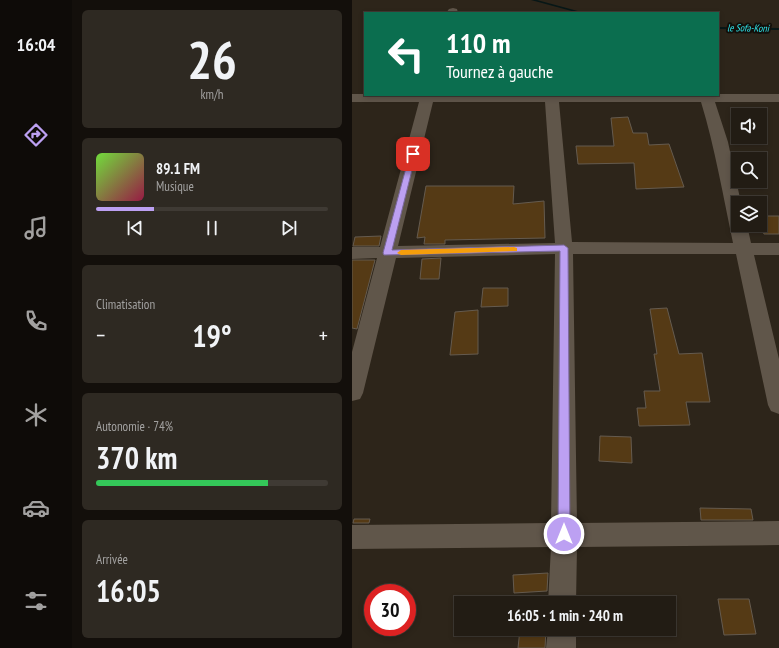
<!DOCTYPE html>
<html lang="fr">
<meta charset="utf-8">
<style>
body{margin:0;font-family:"PT Sans Narrow",sans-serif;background:#2e2922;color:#f1f3f6;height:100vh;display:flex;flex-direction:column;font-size:15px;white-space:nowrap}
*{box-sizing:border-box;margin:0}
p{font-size:13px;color:#a2a1a0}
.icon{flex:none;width:22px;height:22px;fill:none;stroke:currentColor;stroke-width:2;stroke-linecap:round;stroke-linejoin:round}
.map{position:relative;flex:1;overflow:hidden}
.panel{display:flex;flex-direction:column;gap:10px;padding:10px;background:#130f0b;width:280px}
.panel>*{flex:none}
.hud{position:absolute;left:12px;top:12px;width:355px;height:84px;border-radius:0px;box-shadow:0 2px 6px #0003,0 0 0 1px #3f3a34;background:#0b6e4f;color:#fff;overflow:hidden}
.fabs{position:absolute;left:379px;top:108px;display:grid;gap:8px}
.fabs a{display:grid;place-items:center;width:36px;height:36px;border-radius:0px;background:#221c14;box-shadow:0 2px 6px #0003,0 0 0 1px #3f3a34;font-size:20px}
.speed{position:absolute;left:12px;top:584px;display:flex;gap:8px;font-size:20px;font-weight:700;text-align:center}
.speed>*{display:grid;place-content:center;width:52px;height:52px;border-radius:50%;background:#221c14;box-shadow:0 2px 6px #0003,0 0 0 1px #3f3a34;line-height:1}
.speed .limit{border:6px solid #d22;background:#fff;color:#111}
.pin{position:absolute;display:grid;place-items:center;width:34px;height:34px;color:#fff;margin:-17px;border-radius:8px;box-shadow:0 2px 6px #0006}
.me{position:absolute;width:44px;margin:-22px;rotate:0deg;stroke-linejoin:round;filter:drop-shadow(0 0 3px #0008)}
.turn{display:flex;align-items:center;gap:14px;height:84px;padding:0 16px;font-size:18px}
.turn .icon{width:52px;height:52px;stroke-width:2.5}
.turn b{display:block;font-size:28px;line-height:34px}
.big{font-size:30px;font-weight:800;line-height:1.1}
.panel .tile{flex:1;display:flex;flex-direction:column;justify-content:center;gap:6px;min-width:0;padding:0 14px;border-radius:6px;background:#2e2922}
.panel .dial{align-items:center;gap:0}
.dial b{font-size:52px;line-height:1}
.song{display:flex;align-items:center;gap:12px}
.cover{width:48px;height:48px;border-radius:6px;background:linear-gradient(135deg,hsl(100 70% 55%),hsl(340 70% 35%))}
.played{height:4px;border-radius:2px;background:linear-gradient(90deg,#bca0f2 25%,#3f3a34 25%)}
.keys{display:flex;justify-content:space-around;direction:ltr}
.heat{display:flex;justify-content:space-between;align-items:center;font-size:22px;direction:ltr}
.charge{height:6px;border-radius:3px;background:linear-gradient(90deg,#34c759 74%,#3f3a34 0)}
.trip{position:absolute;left:102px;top:596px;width:222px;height:40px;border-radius:0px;background:#221c14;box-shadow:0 2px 6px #0003,0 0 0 1px #3f3a34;font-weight:800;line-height:40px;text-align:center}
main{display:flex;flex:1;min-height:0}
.tabs{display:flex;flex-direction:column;width:72px;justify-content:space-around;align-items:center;background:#0e0b08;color:#a2a1a0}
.tabs .icon{width:28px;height:28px}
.tabs .selected{color:#bca0f2}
.tabs b{font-size:18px;color:#f1f3f6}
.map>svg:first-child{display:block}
</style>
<main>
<nav class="tabs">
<b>16:04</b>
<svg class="icon selected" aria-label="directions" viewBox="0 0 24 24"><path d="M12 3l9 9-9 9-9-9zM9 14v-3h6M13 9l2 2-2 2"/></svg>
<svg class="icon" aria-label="music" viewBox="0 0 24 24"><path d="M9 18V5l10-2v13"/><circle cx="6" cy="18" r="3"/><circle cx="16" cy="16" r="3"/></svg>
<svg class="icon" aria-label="phone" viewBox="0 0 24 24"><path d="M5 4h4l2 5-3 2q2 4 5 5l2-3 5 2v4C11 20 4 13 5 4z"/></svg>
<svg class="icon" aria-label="climate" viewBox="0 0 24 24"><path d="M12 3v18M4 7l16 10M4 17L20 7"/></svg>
<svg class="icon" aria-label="car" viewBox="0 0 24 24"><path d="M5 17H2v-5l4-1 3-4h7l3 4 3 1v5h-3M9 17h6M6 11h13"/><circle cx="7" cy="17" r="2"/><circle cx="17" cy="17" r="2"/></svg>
<svg class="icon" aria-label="filters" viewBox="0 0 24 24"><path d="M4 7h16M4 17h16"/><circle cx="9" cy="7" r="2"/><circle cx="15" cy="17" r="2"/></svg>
</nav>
<section class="panel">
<div class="tile dial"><b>26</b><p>km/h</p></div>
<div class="tile">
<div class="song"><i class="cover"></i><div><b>89.1 FM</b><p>Musique</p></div></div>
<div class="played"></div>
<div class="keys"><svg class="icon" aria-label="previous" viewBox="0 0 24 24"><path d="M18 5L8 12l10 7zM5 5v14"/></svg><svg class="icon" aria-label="pause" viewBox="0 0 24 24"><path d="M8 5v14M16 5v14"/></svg><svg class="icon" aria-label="next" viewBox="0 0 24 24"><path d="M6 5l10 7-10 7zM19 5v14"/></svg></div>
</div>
<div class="tile"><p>Climatisation</p>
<div class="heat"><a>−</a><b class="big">19°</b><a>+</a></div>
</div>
<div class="tile"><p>Autonomie · 74%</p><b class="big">370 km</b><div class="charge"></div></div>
<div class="tile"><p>Arrivée</p><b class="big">16:05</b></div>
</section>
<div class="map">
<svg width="427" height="648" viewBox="0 0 427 648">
<rect width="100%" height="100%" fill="#2d251a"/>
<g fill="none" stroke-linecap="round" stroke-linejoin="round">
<path fill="#071717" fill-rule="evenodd" d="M179 0H185L233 13H227Z
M366 27 427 28V30L366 29Z"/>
</g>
<path fill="#553a15" stroke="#655b4f" d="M276 117 281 133H295L297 145 317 144 332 187 284 189 282 163 226 164 224 146H262L259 118Z
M74 186H162L161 204 192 201 193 238 93 240V244H72L73 237 65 238Z
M408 216H427V234H412L408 224Z
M29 236 27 246H1L3 237Z
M89 258 87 279H68L70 259Z
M0 260H23L5 329 0 328Z
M131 288H156V306L129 307Z
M315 308 327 354 350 353 358 402H334L338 425 287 426 285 408H294L292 391H308L302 354H305L298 309Z
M126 310V354L98 355 103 312Z
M248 436 279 437 280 463 247 461Z
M348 508 399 509 401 520H349Z
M2 519H18L17 523H1Z
M196 573 195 591 162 593 161 575Z
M366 599H397L404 634 372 635Z
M168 629H194L193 648H166Z"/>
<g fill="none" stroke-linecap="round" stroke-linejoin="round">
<path fill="#60564a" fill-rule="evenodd" d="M101 8 105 9 106 13H94L97 9Z
M0 94H427V102H363L376 142 389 203H386V225H395L399 243H427V255H402L427 359V414L419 411 416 405 384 254H221L225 523 427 521V545L225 547 224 603H196L199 547 0 549V525L199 523 203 254 44 258 11 393 8 399 0 401V352L25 258 0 259V247H28L67 102H0ZM81 102H193L203 243 46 246ZM207 102H349C363 148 371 196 381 243L220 242Z
M196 629H224V648H194Z"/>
</g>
<path fill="#bca0f2" stroke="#7a689d" d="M58 153 64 154 40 250 212 245 216 248 218 534 216 538 212 540 208 538 206 534 208 251 32 255 31 253Z"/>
<path fill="#f59e0b" d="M162 247 165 248V251L49 255 45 253 49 250Z"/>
<g text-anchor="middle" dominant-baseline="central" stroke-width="4" stroke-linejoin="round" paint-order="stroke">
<g font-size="10" font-style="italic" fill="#2ee6ec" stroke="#130f0a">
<text transform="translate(396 28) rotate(1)">le Sofa-Koni</text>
</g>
</g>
</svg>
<div class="fabs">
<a><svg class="icon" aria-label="sound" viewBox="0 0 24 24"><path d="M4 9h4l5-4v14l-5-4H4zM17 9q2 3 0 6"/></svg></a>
<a><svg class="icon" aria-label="search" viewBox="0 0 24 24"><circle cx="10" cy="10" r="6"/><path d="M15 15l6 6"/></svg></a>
<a><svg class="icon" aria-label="layers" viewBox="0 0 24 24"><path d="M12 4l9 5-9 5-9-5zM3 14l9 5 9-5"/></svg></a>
</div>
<div class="speed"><div class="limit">30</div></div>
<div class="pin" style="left:61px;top:154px;background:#d93025"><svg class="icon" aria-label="arrive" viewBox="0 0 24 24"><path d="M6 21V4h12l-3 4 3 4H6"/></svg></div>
<svg class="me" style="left:212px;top:534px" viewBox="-20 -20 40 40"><circle r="17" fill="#bca0f2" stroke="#fff" stroke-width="3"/><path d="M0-11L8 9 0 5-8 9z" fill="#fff"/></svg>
<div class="trip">16:05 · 1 min · 240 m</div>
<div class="hud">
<div class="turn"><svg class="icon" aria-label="left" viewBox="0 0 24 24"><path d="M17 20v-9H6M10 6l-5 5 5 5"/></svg><div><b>110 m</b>Tournez à gauche</div></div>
</div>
</div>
</main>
